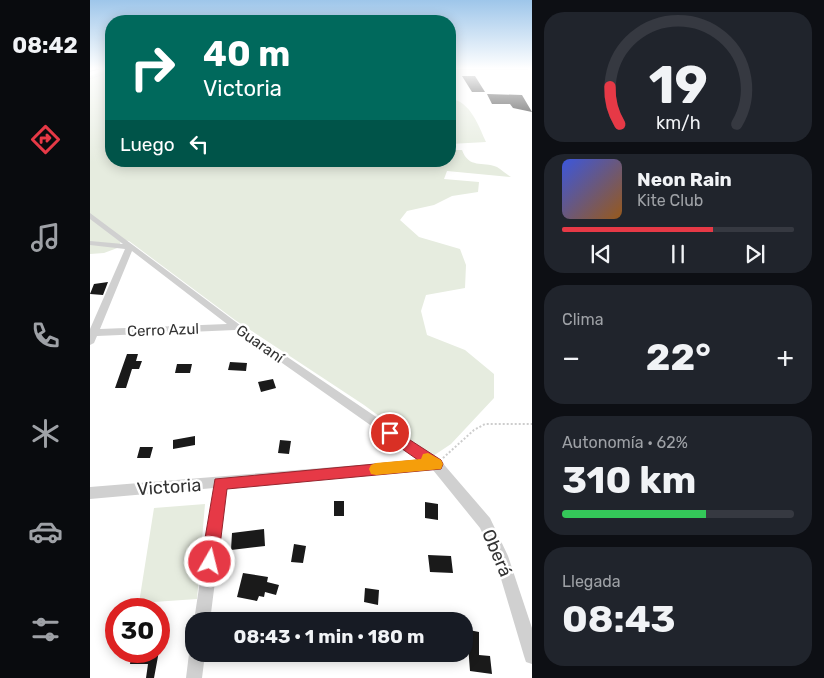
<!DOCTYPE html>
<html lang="es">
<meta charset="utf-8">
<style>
body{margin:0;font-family:Rubik,sans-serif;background:#20242c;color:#f1f3f6;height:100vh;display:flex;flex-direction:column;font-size:19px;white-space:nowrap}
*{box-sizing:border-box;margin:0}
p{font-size:16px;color:#9ea1a6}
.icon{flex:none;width:28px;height:28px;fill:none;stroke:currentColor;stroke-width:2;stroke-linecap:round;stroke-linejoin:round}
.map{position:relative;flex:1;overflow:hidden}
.details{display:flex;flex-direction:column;gap:12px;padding:12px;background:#0d0f14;width:292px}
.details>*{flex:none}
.guide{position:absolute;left:15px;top:15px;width:351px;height:152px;border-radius:20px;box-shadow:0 2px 12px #0003;background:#00695c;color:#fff;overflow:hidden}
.speed{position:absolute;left:15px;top:598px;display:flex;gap:10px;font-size:25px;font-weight:700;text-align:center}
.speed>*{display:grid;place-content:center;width:65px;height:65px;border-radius:50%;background:#171b24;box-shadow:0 2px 12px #0003;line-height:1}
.speed .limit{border:8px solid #d22;background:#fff;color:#111}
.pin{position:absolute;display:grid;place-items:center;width:42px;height:42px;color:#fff;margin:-21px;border:2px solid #fff;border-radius:50%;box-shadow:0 1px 5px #0007}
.me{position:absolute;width:55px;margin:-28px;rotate:8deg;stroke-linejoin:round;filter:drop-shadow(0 0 4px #0008)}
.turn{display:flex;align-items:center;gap:18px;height:105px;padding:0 15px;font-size:22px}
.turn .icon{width:65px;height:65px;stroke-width:2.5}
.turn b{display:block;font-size:35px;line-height:42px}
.then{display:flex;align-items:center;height:48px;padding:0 15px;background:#0003;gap:10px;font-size:19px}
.big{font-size:38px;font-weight:700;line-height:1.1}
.details .card{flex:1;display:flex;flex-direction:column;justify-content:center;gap:8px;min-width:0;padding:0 18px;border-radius:20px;background:#20242c}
.details .dial{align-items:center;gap:0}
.dial svg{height:130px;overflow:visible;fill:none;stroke:#363941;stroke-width:7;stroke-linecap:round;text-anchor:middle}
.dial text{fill:#f1f3f6;stroke:none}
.song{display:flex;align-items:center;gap:15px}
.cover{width:60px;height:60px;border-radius:8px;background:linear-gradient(135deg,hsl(230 70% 55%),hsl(30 70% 35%))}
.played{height:5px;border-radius:2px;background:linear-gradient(90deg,#e63946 65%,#363941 65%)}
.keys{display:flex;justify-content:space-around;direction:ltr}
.heat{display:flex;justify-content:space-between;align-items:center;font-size:28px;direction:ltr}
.charge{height:8px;border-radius:4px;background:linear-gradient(90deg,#34c759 62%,#363941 0)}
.trip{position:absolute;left:95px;top:612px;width:288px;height:50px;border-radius:20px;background:#171b24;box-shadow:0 2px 12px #0003;font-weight:700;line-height:50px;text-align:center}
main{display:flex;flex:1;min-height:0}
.dock{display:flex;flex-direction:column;width:90px;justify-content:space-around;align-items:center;background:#090b0e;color:#9ea1a6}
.dock .icon{width:35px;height:35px}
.dock .selected{color:#e63946}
.dock b{font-size:22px;color:#f1f3f6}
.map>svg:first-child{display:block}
</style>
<main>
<nav class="dock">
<b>08:42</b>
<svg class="icon selected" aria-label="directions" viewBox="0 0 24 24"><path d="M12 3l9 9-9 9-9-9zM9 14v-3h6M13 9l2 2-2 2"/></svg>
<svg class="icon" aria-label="music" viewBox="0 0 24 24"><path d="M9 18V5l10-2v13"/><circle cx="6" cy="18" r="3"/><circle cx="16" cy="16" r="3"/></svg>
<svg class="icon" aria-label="phone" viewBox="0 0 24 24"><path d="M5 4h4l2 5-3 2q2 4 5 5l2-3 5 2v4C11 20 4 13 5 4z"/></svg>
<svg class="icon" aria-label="climate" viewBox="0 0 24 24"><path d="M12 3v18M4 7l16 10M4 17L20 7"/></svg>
<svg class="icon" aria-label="car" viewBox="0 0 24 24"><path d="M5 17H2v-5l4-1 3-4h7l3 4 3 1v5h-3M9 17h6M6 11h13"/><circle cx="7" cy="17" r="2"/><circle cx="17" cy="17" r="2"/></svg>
<svg class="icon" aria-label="filters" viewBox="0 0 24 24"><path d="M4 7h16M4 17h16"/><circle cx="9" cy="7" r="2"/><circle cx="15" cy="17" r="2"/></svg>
</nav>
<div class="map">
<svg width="442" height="678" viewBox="0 0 442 678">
<rect width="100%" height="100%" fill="#fff"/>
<path fill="#e6ecdf" d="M21 68V161H360V150H372C379 169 392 161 407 167 412 170 416 174 421 177L357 171 354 179 389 182 388 192 362 196 344 205 317 211 310 220 329 237 370 249 376 265 375 288 336 295 331 311 337 335 375 350 404 374V398L361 444 343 456 274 405 145 320 39 241 33 240 30 243V247L14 253 0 254V76Z
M360 99C380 100 389 127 396 142L360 144Z
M115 504 107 599 49 603 64 508Z"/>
<path fill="#1a1a1a" d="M372 76H385L395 92H382Z
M397 94 432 95 442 112 423 108 420 104H402Z
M18 282 13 295 0 294 4 284Z
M37 354H48L46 361H52L49 369H42L36 388H25Z
M140 362 157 363 156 371 138 370Z
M87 364H102L100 373H85Z
M183 379 186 388 171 392 168 382Z
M105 436V445L83 449V440Z
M190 440 201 441 199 454 188 453Z
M50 447H63L60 458H47Z
M244 501H254V516H244Z
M335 502 348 504V520L335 518Z
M174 529 175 546 141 550 142 533Z
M204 544 216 546 213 563 201 562Z
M338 555 361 556 363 573 340 572Z
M153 573 178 577 177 582 189 585 186 595 175 592 174 597 169 596 167 601 147 597Z
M275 588 289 590 288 605 274 602Z
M374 629 389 632V655L400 656 402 674 380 671 378 645 375 644Z
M42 651H69L64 678H56L58 664H40Z"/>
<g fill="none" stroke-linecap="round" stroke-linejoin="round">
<path stroke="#cdcdcd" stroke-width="1" stroke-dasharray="1 1" stroke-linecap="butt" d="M0 79 21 71"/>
<path stroke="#cdcdcd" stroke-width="2" stroke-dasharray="2 2" stroke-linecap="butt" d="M353 458 384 430 395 424H442"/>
<path fill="#d0d0d0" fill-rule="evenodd" d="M360 68H439L440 69 438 70H360Z
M0 213 150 325 350 460 400 518 418 556 442 628V664L436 662 434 656 406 562 390 528 343 470 137 487 120 621H104L124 488 0 499V487L330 460 145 330 7 336 4 343 0 345V329L35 249 0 245V241L33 244 0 219ZM42 251 137 324 10 329Z
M104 647V654H115L112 678H96L99 654 101 648Z"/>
<g stroke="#888" stroke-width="3">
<path id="rail" d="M0 70 8 68"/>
</g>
<use href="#rail" stroke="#fff" stroke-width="2" stroke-dasharray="5" stroke-linecap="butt"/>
</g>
<linearGradient id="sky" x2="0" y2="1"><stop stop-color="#9ec6ea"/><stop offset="0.42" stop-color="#fff"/><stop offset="1" stop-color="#fff" stop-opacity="0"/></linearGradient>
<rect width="442" height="163" fill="url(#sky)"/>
<path fill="#e63946" stroke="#96252e" d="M300 427 351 460 353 464 351 469 137 489 128 562 126 568 120 570 114 568 111 562 125 479 328 460 295 437 293 433 295 429Z"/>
<path fill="#f59e0b" d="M338 453 351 460 353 464 351 469 286 475 281 474 279 469 281 465 286 463 331 459 333 454Z"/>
<g text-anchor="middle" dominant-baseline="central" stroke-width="5" stroke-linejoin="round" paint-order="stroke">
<g font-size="15" fill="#333" stroke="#fff">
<text transform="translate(73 330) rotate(-2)">Cerro Azul</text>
<text transform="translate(170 344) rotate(35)">Guaraní</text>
</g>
<g font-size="18" fill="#333" stroke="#fff">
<text transform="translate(79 487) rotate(-4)">Victoria</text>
<text transform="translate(407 553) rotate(67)">Oberá</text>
</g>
</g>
</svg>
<div class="speed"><div class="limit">30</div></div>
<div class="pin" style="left:300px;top:433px;background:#d93025"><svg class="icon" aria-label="arrive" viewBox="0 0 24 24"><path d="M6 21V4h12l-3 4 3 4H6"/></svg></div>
<svg class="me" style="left:120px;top:562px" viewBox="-20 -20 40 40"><circle r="17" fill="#e63946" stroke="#fff" stroke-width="3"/><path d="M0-11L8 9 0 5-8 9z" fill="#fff"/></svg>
<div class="trip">08:43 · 1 min · 180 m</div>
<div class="guide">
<div class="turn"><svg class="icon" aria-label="right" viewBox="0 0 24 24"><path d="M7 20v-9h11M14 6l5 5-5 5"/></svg><div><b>40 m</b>Victoria</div></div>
<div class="then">Luego<svg class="icon" aria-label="left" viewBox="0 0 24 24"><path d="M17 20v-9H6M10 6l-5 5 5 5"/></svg></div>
</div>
</div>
<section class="details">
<div class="card dial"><svg viewBox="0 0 100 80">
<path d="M14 69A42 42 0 1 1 86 69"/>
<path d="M14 69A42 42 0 0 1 8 46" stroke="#e63946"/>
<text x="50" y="56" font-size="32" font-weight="700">19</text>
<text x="50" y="72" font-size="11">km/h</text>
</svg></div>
<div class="card">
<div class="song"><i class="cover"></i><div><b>Neon Rain</b><p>Kite Club</p></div></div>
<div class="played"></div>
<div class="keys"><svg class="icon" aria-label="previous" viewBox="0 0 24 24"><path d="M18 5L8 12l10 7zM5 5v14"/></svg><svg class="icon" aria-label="pause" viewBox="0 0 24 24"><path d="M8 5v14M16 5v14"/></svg><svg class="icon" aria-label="next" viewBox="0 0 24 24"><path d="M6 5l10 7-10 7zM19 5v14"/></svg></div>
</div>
<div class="card"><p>Clima</p>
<div class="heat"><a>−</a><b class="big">22°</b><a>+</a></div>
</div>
<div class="card"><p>Autonomía · 62%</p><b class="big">310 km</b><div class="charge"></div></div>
<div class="card"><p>Llegada</p><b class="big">08:43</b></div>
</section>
</main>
